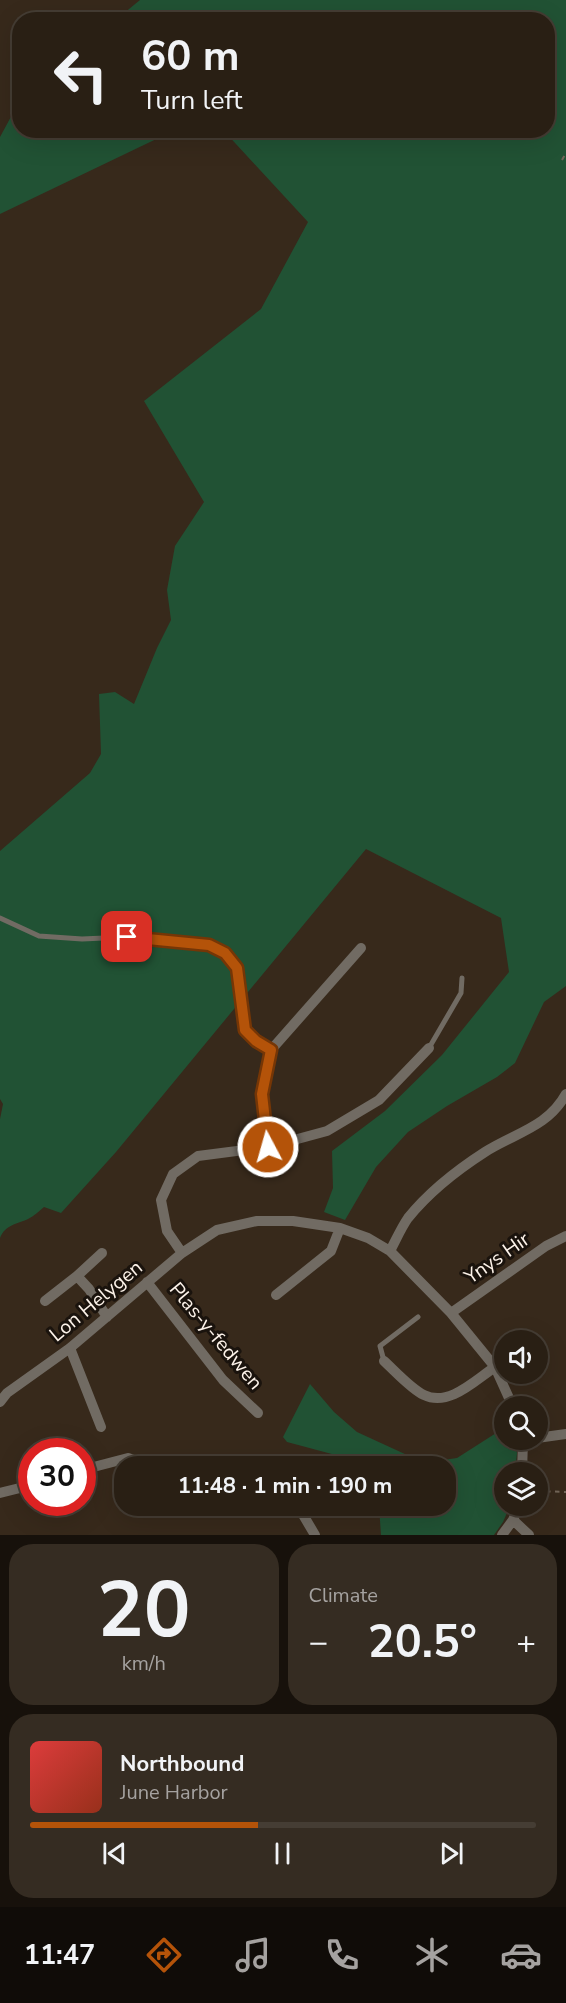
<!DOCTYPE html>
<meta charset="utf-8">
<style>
body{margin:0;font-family:"Nunito Sans",sans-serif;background:#352c22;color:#f1f3f6;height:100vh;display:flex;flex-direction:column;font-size:22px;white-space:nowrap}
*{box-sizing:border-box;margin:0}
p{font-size:20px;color:#a5a2a0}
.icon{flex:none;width:33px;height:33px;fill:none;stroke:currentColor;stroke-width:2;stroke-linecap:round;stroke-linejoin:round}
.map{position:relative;height:1535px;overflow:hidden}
.sheet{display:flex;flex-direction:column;gap:9px;padding:9px;background:#17110b;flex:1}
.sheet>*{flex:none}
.banner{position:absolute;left:12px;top:12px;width:543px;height:126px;border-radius:24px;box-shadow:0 6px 24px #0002,0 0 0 2px #453d34;background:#291f14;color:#f1f3f6;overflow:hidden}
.fabs{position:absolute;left:494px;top:1330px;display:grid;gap:12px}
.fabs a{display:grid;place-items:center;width:54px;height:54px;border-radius:50%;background:#291f14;box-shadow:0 6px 24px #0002,0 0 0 2px #453d34;font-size:30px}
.speed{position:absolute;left:18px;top:1438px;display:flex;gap:12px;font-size:30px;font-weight:700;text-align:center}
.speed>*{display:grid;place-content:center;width:78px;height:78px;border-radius:50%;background:#291f14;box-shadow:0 6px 24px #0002,0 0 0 2px #453d34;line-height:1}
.speed .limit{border:9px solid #d22;background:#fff;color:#111}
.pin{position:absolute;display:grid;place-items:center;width:51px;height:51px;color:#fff;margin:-26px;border-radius:12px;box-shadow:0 3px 9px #0006}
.me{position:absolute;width:66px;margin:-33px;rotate:354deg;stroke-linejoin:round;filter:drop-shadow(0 0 4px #0008)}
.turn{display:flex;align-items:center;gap:21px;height:126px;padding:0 30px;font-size:27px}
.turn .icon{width:78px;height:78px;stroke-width:2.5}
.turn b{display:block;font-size:42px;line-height:51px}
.big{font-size:45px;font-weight:700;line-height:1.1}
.sheet .tile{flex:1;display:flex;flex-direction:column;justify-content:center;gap:9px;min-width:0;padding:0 21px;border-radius:24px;background:#352c22}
.sheet .dial{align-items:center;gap:0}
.dial b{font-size:78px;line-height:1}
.song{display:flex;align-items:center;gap:18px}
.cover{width:72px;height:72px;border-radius:9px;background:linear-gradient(135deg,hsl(0 70% 55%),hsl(10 70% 35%))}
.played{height:6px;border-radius:3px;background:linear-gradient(90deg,#b45309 45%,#453d34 45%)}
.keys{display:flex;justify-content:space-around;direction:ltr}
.heat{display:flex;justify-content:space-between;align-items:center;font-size:33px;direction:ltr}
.sheet .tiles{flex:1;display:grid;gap:9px;grid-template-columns:1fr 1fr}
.tile:last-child{grid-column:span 2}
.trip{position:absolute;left:114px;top:1456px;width:342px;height:60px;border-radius:24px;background:#291f14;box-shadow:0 6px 24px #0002,0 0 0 2px #453d34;font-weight:700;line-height:60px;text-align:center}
.tabs{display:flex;height:96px;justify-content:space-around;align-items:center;background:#100c08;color:#a5a2a0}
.tabs .icon{width:42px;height:42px}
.tabs .on{color:#b45309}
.tabs b{font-size:27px;color:#f1f3f6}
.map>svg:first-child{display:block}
</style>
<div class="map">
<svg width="566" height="1535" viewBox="0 0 566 1535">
<rect width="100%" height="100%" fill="#37291b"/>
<path fill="#215234" d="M140 0H566V986L544 1002 515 1063 497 1077 447 1106 408 1132 376 1167 345 1220 324 1212 333 1188 332 1151 385 1111 442 1055 509 972 501 918 366 849 116 1152 61 1213 44 1207C39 1211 34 1216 28 1219 17 1224 5 1225 0 1238V1119L3 1104 0 1099V851L90 773 101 754 99 694 115 692 134 704 157 648 171 620 167 590 175 546 204 502 144 401 261 309 308 222 224 131 548 130V20L109 19 115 13 123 14Z
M19 102 20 130 173 131 0 214V137Z
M310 1384 334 1412 357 1432 407 1455 430 1462 457 1458 504 1428V1440H514L517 1453 515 1473H504V1506H510L503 1522 494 1535H381L379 1506H446V1467H355L343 1457 287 1442 283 1437Z"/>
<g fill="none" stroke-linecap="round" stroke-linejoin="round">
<path stroke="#736659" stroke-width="2" stroke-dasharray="4.5 4.5" stroke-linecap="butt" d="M562 160 566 153
M537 1491 566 1492"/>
<path stroke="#716b63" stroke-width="5" d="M0 918 39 936 82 939 127 937 209 945 225 953 237 968 245 1030 256 1041 271 1050
M429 1048 461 993 462 978
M384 1361 380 1346 418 1317"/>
<path stroke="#716b63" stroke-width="10" d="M268 1147 263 1094 271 1050 361 948
M390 1251C396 1240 401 1228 408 1218 429 1192 457 1170 485 1152 515 1133 548 1127 566 1094
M182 1253 167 1231 161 1200 173 1174 198 1156 268 1147 327 1131 379 1100 429 1048
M77 1276 102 1253
M147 1282 223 1380 258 1413
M276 1295 331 1251 340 1228
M45 1301 77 1276 89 1289 107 1317
M451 1313 546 1246 566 1236
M70 1348 101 1427
M384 1361C395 1371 411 1389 424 1395 449 1407 474 1381 495 1367
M0 1402 7 1393 70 1348 182 1253 217 1230 257 1221H293L340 1228 368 1238 390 1251 451 1313 495 1367 513 1407
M537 1438 566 1434
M82 1470 128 1458 154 1467
M522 1473 523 1440
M0 1493 32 1485
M286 1506 302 1513 315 1535
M513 1520 529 1535
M502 1535 513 1520 519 1506"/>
</g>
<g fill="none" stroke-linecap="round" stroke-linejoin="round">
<g stroke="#753606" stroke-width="15">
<path id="route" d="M127 937 209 945 225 953 237 968 245 1030 256 1041 271 1050 262 1094 268 1147"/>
</g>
<use href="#route" stroke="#b45309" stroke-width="10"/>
</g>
<g text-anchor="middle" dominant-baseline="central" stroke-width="6" stroke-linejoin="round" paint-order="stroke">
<g font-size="20" fill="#fcf2e9" stroke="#1a130d">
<text transform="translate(497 1258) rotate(-35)">Ynys Hir</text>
<text transform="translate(96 1301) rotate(-40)">Lon Helygen</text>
<text transform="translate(216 1336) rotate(50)">Plas-y-fedwen</text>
</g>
</g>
</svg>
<div class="fabs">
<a><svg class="icon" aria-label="sound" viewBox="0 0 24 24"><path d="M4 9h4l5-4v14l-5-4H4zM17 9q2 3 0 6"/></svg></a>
<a><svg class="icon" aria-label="search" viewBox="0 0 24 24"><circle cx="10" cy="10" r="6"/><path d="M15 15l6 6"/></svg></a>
<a><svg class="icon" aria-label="layers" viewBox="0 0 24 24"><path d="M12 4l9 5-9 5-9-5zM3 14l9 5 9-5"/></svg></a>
</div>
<div class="speed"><div class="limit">30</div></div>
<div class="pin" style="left:127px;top:937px;background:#d93025"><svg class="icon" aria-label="arrive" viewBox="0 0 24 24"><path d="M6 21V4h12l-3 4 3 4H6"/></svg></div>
<svg class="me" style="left:268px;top:1147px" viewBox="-20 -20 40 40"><circle r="17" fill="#b45309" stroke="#fff" stroke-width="3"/><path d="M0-11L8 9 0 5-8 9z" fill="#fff"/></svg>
<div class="trip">11:48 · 1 min · 190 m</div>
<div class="banner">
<div class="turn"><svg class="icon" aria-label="left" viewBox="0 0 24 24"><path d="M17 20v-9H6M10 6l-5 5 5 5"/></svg><div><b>60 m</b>Turn left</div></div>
</div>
</div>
<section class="sheet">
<div class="tiles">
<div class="tile dial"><b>20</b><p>km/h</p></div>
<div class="tile"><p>Climate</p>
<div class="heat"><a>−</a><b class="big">20.5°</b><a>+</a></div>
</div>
<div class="tile">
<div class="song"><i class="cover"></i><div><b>Northbound</b><p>June Harbor</p></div></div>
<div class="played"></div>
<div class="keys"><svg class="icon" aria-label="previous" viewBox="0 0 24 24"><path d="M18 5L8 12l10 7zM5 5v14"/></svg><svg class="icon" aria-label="pause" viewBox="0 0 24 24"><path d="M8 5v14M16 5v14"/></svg><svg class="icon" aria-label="next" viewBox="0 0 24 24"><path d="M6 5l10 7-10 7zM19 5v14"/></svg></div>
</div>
</div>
</section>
<nav class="tabs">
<b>11:47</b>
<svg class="icon on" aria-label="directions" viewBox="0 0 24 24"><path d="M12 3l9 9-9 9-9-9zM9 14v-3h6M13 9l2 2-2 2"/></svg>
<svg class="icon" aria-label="music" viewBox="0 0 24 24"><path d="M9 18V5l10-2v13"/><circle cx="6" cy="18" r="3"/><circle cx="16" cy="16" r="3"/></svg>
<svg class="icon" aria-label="phone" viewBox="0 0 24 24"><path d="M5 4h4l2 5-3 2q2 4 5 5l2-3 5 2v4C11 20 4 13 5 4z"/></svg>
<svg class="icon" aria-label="climate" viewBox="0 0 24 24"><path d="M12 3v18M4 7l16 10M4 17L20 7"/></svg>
<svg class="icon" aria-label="car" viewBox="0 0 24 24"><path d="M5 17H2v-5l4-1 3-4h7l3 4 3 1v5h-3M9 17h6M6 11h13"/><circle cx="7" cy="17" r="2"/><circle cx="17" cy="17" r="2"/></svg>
</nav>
